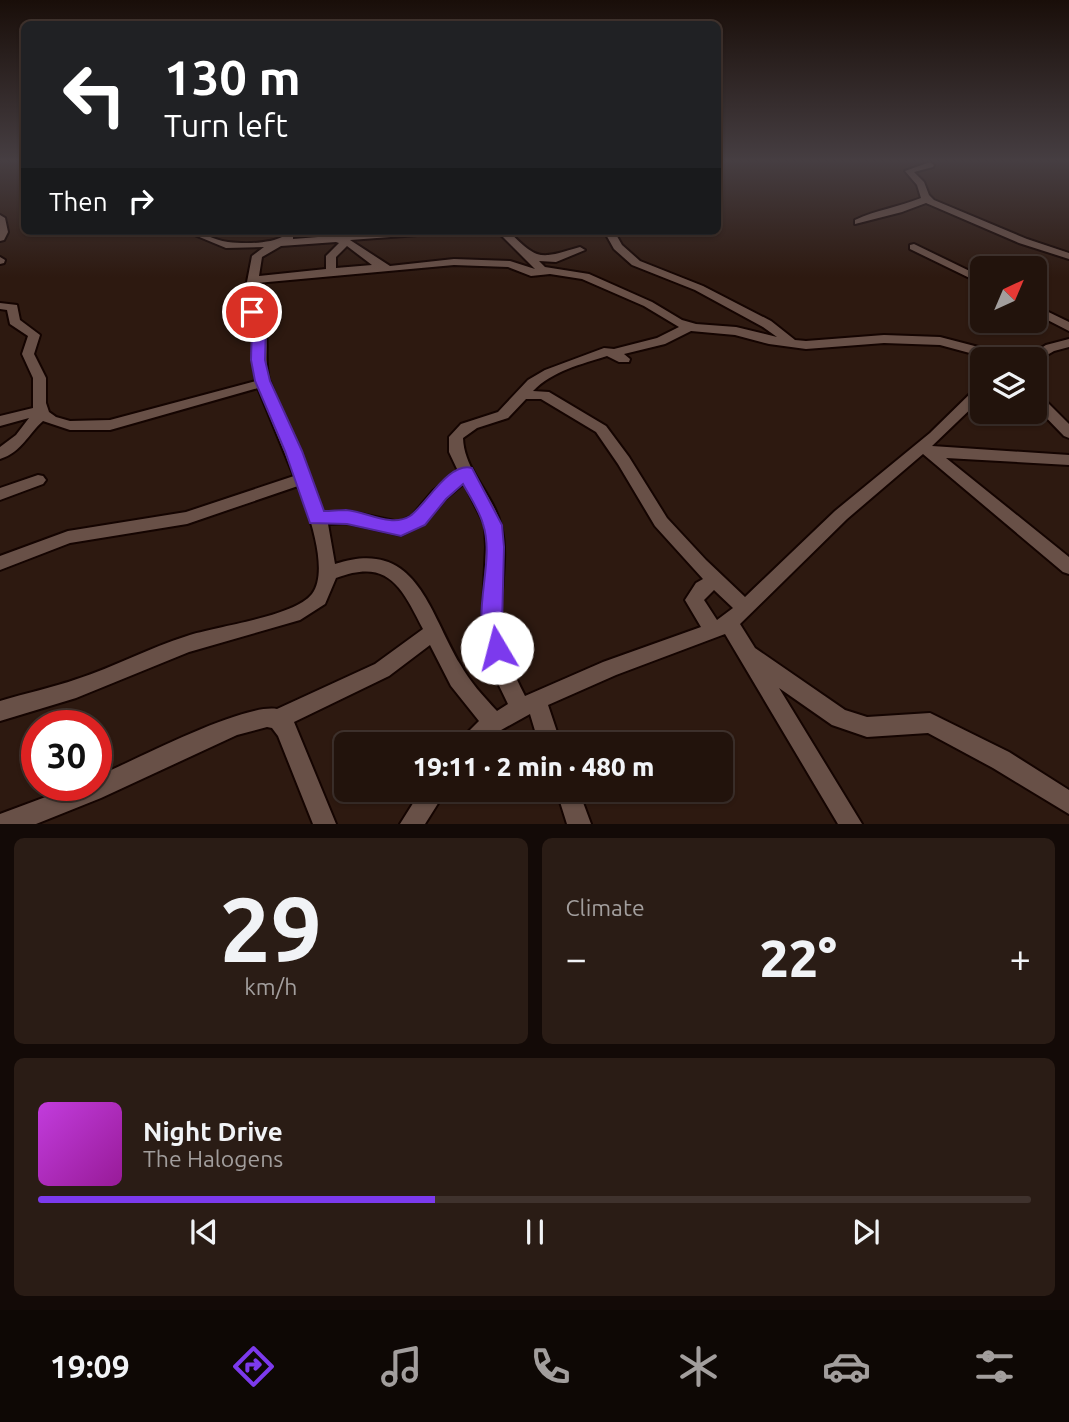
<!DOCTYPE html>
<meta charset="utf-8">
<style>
body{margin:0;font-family:Ubuntu,sans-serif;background:#2a1c15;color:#f1f3f6;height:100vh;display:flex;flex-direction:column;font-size:26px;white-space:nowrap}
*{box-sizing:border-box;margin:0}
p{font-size:23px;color:#a29e9d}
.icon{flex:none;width:38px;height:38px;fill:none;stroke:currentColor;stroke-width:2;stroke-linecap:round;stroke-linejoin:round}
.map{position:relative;height:824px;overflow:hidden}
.sheet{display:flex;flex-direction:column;gap:14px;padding:14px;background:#130a07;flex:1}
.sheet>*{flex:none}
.top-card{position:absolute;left:21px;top:21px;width:700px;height:214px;border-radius:10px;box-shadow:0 2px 5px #0004,0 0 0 2px #3f322d;background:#202124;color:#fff;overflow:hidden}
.needle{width:46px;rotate:44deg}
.tools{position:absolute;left:970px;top:256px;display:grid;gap:14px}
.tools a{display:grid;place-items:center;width:77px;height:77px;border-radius:10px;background:#22130c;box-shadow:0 2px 5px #0004,0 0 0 2px #3f322d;font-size:35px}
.speed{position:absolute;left:21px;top:710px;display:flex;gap:14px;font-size:35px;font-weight:700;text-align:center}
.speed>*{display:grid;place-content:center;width:91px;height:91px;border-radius:50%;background:#22130c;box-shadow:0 2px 5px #0004,0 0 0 2px #3f322d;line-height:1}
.speed .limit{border:10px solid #d22;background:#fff;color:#111}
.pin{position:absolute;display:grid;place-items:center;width:60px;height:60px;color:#fff;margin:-30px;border:4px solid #fff;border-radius:50%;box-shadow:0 2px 7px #0007}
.me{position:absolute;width:77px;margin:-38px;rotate:352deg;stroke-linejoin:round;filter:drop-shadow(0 0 5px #0008)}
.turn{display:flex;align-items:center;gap:24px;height:147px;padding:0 28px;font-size:32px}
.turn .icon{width:91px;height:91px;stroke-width:2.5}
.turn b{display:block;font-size:49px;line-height:60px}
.then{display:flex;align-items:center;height:66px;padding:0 28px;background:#0003;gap:14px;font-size:26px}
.big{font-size:52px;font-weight:800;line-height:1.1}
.sheet .tile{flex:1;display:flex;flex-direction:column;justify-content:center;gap:10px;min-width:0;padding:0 24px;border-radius:10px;background:#2a1c15}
.sheet .dial{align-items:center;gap:0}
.dial b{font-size:91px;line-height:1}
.song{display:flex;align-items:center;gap:21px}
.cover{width:84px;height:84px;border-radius:10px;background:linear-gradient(135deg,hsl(290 70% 55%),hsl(300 70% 35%))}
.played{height:7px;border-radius:4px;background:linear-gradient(90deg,#7c3aed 40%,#3f322d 40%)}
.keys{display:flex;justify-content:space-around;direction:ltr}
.heat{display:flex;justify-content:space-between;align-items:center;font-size:38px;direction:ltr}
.sheet .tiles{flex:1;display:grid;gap:14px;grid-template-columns:1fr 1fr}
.tile:last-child{grid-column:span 2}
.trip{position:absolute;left:334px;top:732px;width:399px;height:70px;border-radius:10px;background:#22130c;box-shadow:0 2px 5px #0004,0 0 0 2px #3f322d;font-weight:800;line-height:70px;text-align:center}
.tabs{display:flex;height:112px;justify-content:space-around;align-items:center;background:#0e0805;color:#a29e9d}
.tabs .icon{width:49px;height:49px}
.tabs .active{color:#7c3aed}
.tabs b{font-size:32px;color:#f1f3f6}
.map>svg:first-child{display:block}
</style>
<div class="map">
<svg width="1069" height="824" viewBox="0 0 1069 824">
<rect width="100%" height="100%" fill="#2d1910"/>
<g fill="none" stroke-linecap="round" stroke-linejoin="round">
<g stroke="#140401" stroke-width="4">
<path id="minor" d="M930 162 934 165 933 167 914 172 924 182 929 195 934 200 1027 239 1069 253V259L1019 243 926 203 902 212 855 224V220C876 210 899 207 921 198L917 185 905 171Z
M0 215 5 218 8 232 4 240 0 241Z
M185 231C202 231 213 240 228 242 244 244 270 244 284 236L283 231H293V239L394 231H436L431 234 350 240 390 266 454 259 510 261 535 269 497 231H508C539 261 539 259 580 247L585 250 556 262 539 261 545 267 589 274 652 302 682 320 696 324 736 327 777 337 763 327 695 290 632 265 614 249 604 231H614L622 245 640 261 703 286 771 321 795 340 806 341 884 335 940 337 1013 356 1014 359H992L940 345 884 343 806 349 769 344 735 335 691 331 665 344 624 354 630 359 629 362H619L607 356C582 364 552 371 533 391L549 392 606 426 629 457 667 518 706 560 745 597 835 511 930 433 977 387 982 386V398L932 446 1069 455V465L946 458 1069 557V574L1063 572 923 454 847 519 740 624 755 648 845 710 867 717 930 713 1009 752 1069 790V814L993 768 928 733 867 737 832 725 779 688 862 824H838L725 634 616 675 548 705 561 744H539L530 714 494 734 486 744H460L463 737 479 721 451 686 430 645 389 676 294 722 336 824H313L278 736 272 728 267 727 237 735 101 798 36 824H0V814L75 786H96V777C133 761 243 703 277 709L375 664 423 629C401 586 388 558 336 578L325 604 300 620 189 652 76 698 0 721V701C25 693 52 688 77 679 114 667 149 648 187 636 216 626 294 617 312 594 330 571 308 510 298 486L187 524 70 543 0 570V556L68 531 186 512 294 476 258 388 110 430H70L43 421C28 434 22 452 0 459V447L16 435 29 418 0 426V416L33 408V378L22 354 28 336 10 324 7 310 0 309V303L17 305 20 320 40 335 34 354 46 378V403L49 412 56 417 70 421 110 420 256 381 253 360V327L243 303 252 256 264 247 226 248ZM336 242 339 243 326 256V269L259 276 262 257 281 246ZM347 246 372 265 336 268V257ZM454 265 508 267 531 276 550 274 582 279 644 306 679 327 657 338 614 349 604 348 545 370 528 380 498 412 461 424 449 437V452L458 471 433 491 412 516 399 522 347 511 323 513 269 380C264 362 269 342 265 325 259 305 252 307 257 283ZM526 399H541L596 432 618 464 655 526 703 579 696 583 685 600 701 627 603 662 525 696C514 674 502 649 501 624 499 592 509 557 501 526 494 495 464 471 463 438L477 428 508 418ZM464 483 485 525 486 547 482 626 492 671 508 704 497 711C483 696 470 682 460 664 428 610 416 537 335 564L328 524 347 523 401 535 424 524 445 499ZM714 590 733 608 717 620 704 600Z
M914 244 982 277V284L910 249V245Z
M0 257 5 260 4 263 0 264Z
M1034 305 1069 322V331L1034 313Z
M1069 339V347L1054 351 1035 362 1034 359H1024L1046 345Z
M1034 393 1039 394 1069 424V438L1064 436 1034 405Z
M38 475 43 476 46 480 43 484 0 500V488Z
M422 789H447L425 824H400Z
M556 789H578L591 824H567Z"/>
</g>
<use href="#minor" fill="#685047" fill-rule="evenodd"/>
</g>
<linearGradient id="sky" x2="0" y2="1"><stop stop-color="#190e09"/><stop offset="0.58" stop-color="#463e42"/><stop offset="1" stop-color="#463e42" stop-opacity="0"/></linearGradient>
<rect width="1069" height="277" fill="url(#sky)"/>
<path fill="#7c3aed" stroke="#51269a" stroke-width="2" d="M252 308 257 309 266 326 265 360 270 381 302 451 324 511C331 511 339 510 346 510 366 511 391 528 410 516 426 505 449 461 472 468L502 525 504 547 502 626 508 648 504 655 497 658 489 655C469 613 496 564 483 524 479 510 470 497 463 484L446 499 425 525 401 536 347 524 310 523 285 451 255 381 251 360 252 326 245 312Z"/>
</svg>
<div class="tools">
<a><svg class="needle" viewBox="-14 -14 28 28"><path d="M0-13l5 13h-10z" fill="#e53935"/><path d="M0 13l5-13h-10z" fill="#a29e9d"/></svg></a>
<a><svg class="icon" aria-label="layers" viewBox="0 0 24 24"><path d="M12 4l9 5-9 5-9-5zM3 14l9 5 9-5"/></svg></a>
</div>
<div class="speed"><div class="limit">30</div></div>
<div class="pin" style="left:252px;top:312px;background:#d93025"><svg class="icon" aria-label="arrive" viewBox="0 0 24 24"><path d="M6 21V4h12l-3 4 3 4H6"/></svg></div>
<svg class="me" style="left:497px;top:648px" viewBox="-20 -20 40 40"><circle r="19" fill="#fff"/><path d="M0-13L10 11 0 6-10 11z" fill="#7c3aed"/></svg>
<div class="trip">19:11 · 2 min · 480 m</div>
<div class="top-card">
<div class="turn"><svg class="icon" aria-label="left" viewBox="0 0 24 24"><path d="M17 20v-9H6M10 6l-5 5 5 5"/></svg><div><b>130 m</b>Turn left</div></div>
<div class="then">Then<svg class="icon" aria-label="right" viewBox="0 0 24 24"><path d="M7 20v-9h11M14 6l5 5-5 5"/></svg></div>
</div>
</div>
<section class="sheet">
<div class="tiles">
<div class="tile dial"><b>29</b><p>km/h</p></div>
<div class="tile"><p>Climate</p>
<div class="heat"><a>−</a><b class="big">22°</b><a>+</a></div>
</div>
<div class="tile">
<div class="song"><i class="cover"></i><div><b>Night Drive</b><p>The Halogens</p></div></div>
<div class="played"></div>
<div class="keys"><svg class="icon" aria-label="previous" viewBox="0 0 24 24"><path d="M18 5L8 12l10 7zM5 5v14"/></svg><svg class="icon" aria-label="pause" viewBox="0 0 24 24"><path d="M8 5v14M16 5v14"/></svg><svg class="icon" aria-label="next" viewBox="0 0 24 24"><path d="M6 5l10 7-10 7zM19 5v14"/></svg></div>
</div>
</div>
</section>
<nav class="tabs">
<b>19:09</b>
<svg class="icon active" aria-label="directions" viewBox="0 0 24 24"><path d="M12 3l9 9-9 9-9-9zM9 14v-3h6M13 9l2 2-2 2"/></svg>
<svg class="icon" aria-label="music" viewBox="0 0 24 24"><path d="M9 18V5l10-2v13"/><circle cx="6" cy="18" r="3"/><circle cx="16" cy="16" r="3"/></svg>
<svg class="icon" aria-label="phone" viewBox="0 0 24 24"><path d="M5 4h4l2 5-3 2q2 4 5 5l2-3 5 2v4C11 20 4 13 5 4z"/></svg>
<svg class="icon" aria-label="climate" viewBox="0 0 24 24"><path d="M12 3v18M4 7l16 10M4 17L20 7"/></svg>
<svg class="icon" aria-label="car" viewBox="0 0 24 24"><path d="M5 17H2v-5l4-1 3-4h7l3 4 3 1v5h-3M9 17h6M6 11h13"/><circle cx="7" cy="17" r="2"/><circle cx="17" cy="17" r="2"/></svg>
<svg class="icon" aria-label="filters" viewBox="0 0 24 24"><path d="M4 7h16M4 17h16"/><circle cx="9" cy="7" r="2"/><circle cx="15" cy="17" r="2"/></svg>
</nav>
